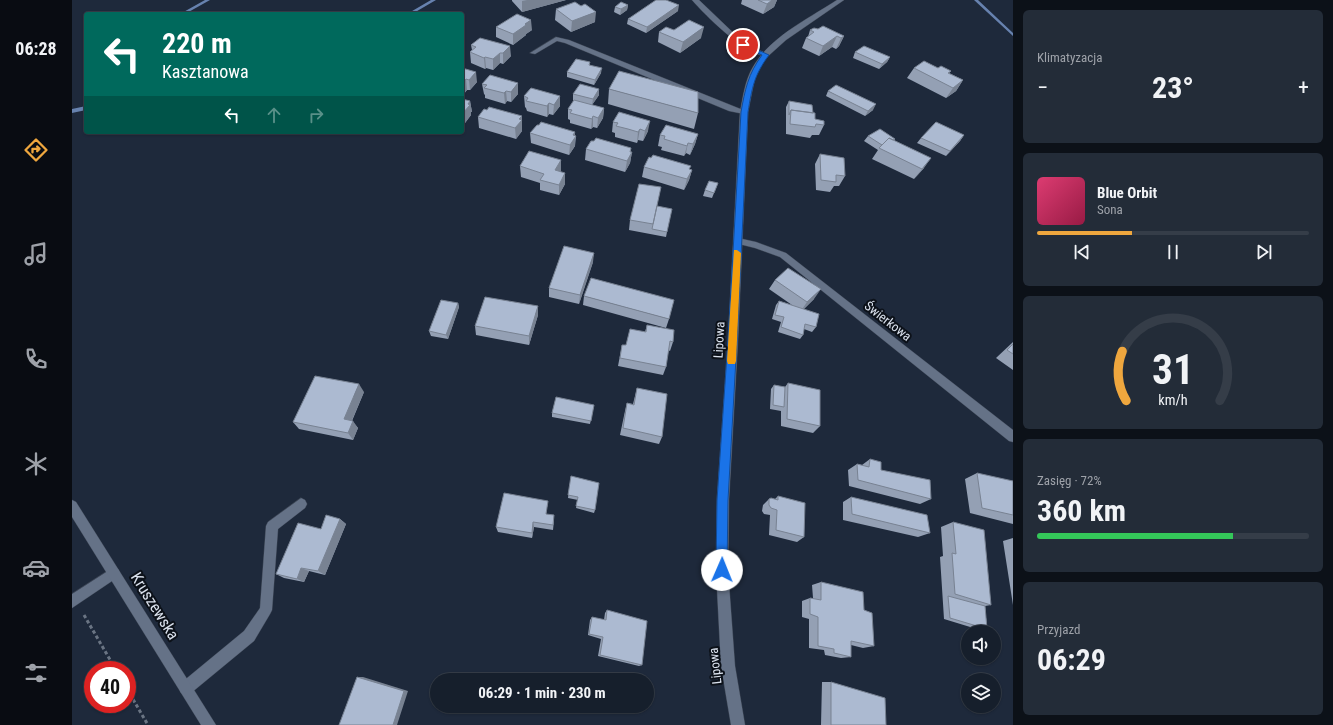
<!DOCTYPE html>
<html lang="pl">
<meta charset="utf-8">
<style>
body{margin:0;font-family:"Roboto Condensed",sans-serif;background:#232c38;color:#f1f3f6;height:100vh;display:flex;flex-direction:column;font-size:15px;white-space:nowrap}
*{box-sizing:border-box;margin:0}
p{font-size:13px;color:#9ea2a9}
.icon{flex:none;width:22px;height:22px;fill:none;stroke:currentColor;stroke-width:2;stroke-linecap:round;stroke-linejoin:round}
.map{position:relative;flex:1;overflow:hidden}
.details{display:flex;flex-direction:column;gap:10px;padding:10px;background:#0c1118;width:320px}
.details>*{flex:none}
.guide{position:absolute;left:12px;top:12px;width:380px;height:122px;border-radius:4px;box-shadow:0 1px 3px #0004,0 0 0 1px #353d48;background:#00695c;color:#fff;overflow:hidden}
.fabs{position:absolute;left:889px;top:625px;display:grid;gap:8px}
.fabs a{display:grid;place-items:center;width:40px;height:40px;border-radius:50%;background:#161f2c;box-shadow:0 1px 3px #0004,0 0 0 1px #353d48;font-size:20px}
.speed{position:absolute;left:12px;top:661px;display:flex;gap:8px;font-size:20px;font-weight:700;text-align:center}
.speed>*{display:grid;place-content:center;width:52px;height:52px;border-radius:50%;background:#161f2c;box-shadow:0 1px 3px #0004,0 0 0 1px #353d48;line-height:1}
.speed .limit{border:6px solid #d22;background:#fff;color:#111}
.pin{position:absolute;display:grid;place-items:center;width:34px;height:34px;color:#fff;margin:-17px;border:2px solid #fff;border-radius:50%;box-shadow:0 1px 4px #0007}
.me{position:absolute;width:44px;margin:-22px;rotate:1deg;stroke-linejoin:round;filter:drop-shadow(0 0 3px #0008)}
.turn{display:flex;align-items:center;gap:14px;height:84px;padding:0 12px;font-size:18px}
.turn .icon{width:52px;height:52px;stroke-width:2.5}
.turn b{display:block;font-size:28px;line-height:34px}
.lanes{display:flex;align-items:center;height:38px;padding:0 12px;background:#0003;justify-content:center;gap:20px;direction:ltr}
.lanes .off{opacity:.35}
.big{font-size:30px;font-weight:700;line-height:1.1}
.details .widget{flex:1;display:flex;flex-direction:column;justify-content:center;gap:6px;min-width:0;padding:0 14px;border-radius:6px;background:#232c38}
.details .dial{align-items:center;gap:0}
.dial svg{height:104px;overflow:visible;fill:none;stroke:#353d48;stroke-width:7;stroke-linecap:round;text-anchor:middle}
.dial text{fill:#f1f3f6;stroke:none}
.song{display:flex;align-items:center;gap:12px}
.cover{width:48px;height:48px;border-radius:6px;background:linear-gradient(135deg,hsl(340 70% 55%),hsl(340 70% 35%))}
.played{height:4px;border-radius:2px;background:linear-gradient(90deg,#efa73e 35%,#353d48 35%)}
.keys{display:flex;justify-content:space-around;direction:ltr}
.heat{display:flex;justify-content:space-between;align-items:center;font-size:22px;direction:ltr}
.charge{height:6px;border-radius:3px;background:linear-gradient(90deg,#34c759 72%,#353d48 0)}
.trip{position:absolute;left:358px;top:673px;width:224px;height:40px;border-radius:20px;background:#161f2c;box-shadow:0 1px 3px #0004,0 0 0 1px #353d48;font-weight:700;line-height:40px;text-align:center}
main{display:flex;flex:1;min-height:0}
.tabs{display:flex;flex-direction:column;width:72px;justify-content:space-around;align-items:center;background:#090c12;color:#9ea2a9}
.tabs .icon{width:28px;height:28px}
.tabs .active{color:#efa73e}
.tabs b{font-size:18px;color:#f1f3f6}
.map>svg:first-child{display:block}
</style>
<main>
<nav class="tabs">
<b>06:28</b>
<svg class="icon active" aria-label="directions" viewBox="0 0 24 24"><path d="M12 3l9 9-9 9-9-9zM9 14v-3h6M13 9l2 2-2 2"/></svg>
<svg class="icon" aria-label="music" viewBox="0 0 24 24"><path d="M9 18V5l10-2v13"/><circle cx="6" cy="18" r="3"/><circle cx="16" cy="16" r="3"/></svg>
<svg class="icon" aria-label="phone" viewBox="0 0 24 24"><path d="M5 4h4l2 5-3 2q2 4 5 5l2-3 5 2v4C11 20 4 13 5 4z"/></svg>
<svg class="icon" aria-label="climate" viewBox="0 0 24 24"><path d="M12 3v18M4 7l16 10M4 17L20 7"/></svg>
<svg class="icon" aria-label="car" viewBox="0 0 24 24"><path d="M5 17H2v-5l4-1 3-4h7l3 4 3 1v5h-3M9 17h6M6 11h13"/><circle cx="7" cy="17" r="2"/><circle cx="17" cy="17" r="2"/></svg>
<svg class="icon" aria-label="filters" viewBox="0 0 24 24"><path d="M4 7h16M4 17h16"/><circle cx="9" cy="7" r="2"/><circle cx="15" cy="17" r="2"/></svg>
</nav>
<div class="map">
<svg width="941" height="725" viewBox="0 0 941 725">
<rect width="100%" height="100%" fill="#1e293b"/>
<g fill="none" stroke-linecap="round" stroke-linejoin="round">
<path fill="#6782af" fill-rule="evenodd" d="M133 0H138L113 14H108Z
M359 0H364L340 14H335Z
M902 0H906L941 33V36Z
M14 106V110L0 113V109Z"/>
<g stroke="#3a4352" stroke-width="1">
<path id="service" d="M484 37 497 40 676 112 672 114 657 111 493 43 485 41 463 54 458 53Z
M229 498 233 500 235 504 233 508 206 529 200 610 198 614 182 641 119 693 114 695 109 693 107 688 109 683 172 631 188 608 194 526 196 522Z
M42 567 46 569 48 573 46 577 0 608V594Z"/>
</g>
<g stroke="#3a4352" stroke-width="1">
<path id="minor" d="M620 0H627L673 44 696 54V56C677 59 633 15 620 0Z
M666 238 684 242 714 253 941 430V442L937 441 708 257 683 248 663 243 662 241Z"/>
</g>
<g stroke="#3a4352" stroke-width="1">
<path id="tertiary" d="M765 0H772L714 40 694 58 687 67 683 77 676 112 666 340 657 499 656 570 663 666 673 725H659L649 666 644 570 645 499 656 340 668 112C671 97 673 80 681 67 698 37 736 19 765 0Z
M0 500 4 502 144 725H129L0 517Z"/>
</g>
<path stroke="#6a7483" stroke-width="3" stroke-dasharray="3.5 2.5" stroke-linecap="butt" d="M12 615 44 670
M55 689 76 725"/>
<use href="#service" fill="#657287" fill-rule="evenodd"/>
<use href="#minor" fill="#657287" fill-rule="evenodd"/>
<use href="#tertiary" fill="#657287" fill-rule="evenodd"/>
</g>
<path fill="#94a0b4" d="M440 0H494L450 12 440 1Z
M670 0H705L702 7 691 14 669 4Z
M556 5 555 10 548 15 542 12 543 7Z
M484 9 523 22 499 32 483 20Z
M606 11 574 33 555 24 556 19Z
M424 27 460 30 454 34V35L441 45 424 37Z
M746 29 772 36 767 46 764 49 760 47 747 56 730 48 734 38 736 37 738 30Z
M602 30 629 38 608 53 586 42 587 32Z
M408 38 439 56 431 64 428 63 421 70 414 68 413 69 399 63 398 52 400 50 399 45Z
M783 52 818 57 815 62 807 69 781 58Z
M518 62V65L529 73 522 85 495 77V72Z
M390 68 405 82 398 90H395L391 95 390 94Z
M842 68H866L879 71 877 73 891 80 884 91 874 98 835 78Z
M410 84 446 94 439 102 435 101 433 104 413 98V95L412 94Z
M527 89V95L520 105 532 108 531 118 525 128 521 127 519 129 498 123V120L496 119V109L502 100H501V94Z
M537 89 626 113 622 129 536 104Z
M756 91 801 110 793 116 754 96Z
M452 96 488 106 481 115 477 114 475 117 455 111 454 108 453 107Z
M390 99 398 101 400 112H399V115L393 123 390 122Z
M717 101 741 113 743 119 752 125 747 135H740L738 138 714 134V107Z
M450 116V131L444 139 407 128 406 117Z
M541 122 576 131 571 141 566 140 565 143 543 137V133L540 132Z
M458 133 503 136H504L503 146 497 155 459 143Z
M626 134 623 144 618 155 614 153 612 156 589 150 590 147 586 146 588 135Z
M892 135 888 141 874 156 845 143 849 138Z
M796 136 823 139 822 140 852 168 842 179 800 159 806 150 792 141Z
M522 141 559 148V152H560L558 163 553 172 513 160 514 149Z
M748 154 773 176 767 186H762L758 192 744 190 743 164Z
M489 160V170L488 172 493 184 487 195 468 190V183L449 177 448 166Z
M572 167 617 169 620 170 617 180 612 190 570 177Z
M646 183 640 198 631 196 633 190Z
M584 213 595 232 594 237 557 230 558 220Z
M521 262 507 304 477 297V288Z
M703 280 742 299 732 309 744 327 740 332 732 329 731 335 728 339 706 332 709 322 700 319 704 305 707 301 720 305 697 289Z
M512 296 597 319 594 328 511 305Z
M386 303 387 307 376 339 359 336 357 331Z
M466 315 457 345 404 335 403 326Z
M575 325 601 342 598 351 596 350 594 367 591 375 546 366 550 345H554L573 332Z
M941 342V370L924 358Z
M716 383 748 426 741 433 709 426V411L698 409 699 389 702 385 713 387Z
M565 388 590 437 587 444 548 435 553 411 555 403 561 404Z
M292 392 280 421 286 428 281 440 227 429 221 422Z
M522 405 518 424 480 417V413Z
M798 459 809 470 859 499 848 504 777 486 776 470 785 464 790 465Z
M905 473 941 515V524L898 513 893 479Z
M499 476 523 510 522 513 504 508 506 500 496 498Z
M706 496 732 537 725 542 697 535 698 515 692 514 690 511 691 505 697 499H703Z
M779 497 858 533 846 537 771 520V502Z
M476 501 474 514 482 520 481 530 462 527 460 538 426 532 424 527Z
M268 519 274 524 253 575 237 571 232 582 212 578 204 574 249 529Z
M881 522 919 605 913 606 915 629 908 630 872 619 868 557 871 556 869 527Z
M941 538V605L931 541Z
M749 582 792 610 802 646 791 648 779 645V657L769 658 753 655 752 650 737 648V619L730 617V601L738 598H741L740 585Z
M535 610 570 665 567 666 526 656 529 639 516 635 518 620 520 617 532 620 533 613Z
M750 682H759L814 725H749Z"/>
<path fill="#788292" d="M455 0H494L450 12V1Z
M700 0H705L702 7 691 14 695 4Z
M556 5 555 10 548 15 549 9Z
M607 5 606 11 574 33 575 27Z
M524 12 523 22 499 32 500 21Z
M459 20 460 30 454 34V35L441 45V34L453 24Z
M632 27 629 38 608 53 611 42Z
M765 36 760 47 747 56 751 46Z
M772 36 767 46 764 49 769 38Z
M438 46 439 56 431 64V53Z
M428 53V63L421 70V59Z
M413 57 414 68 413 69 412 58Z
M818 57 815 62 807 69 810 64Z
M530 68 529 73 522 85 523 80Z
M404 72 405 82 398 90 397 80Z
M394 79 395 90 391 95 390 83Z
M891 80 884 91 874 98 881 88Z
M446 83V94L439 102V92Z
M527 89V95L520 105 521 99Z
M434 91 435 101 433 104 432 93Z
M488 96V106L481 115 482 105Z
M398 101 400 112H399V115L393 123 391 113 396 104Z
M477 103V114L475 117V106Z
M804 104 801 110 793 116 796 111Z
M532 108 531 118 525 128 526 118Z
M450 116V131L444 139 443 128 447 119Z
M521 116V127L519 129 520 119Z
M578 121 576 131 571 141 573 131Z
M568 129 566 140 565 143 566 132Z
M503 132V146L497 155 498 145 501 135Z
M626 134 623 144 618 155 621 144Z
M892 135 888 141 874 156 878 151Z
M616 143 614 153 612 156 615 146Z
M559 148 558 155 560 152 558 163 553 172 555 161 558 152Z
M859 158 852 168 842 179 850 169Z
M489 160V170L483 181V170Z
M620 170 617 180 612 190 615 179Z
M493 173V184L487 195V185Z
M522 253 521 262 507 304 508 295Z
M749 289 742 299 729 311 735 302Z
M386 303 387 307 376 339 374 335Z
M466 306V315L457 345V336Z
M287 384 292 392 277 427 272 419Z
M281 421 286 428 281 440 276 433Z
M268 519 274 524 253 575 246 571Z
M461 522 462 527 460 538V533Z
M229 568 237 571 232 582 225 579Z
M285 677H291L336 691 325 725H321Z"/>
<path fill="#acbad1" stroke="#788292" d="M584 0H594L607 5 575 27 556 19Z
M686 0H700L695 4Z
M503 2 509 6 513 4 524 12 500 21 484 9Z
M549 2 556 5 549 9 543 7Z
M445 14 459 20 453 24 454 25 441 34 424 27Z
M617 20 632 27 611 42 587 32 594 27 602 30Z
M751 26 772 36 769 38 765 36 751 46 734 38 742 32 738 30 742 28 746 29Z
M408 38 438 46 431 53H428L421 59 413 57 412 58 398 52 404 47 399 45Z
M792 46 818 57 810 64 783 52Z
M504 59 518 62 517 65 530 68 523 80 495 72Z
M852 61 866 68 869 66 879 71 876 73 891 80 881 88 842 68Z
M390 68 404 72 397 80 394 79 390 83Z
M547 71 626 92V113L537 89Z
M418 75 446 83 439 92 434 91 432 93 412 88 415 85 410 84Z
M508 84 527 89 521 99 501 94Z
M764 85 804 104 796 111 756 91Z
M459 88 488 96 482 105 477 103 475 106 454 101 456 98 452 96Z
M390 99 398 101 396 104 398 105 391 113 390 112Z
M502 100 532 108 526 118 521 116 520 119 498 113 500 110 496 109Z
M717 101 740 105 741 113 719 110 717 115Z
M417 107 450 116 447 119 450 120 443 128 406 117 412 109 415 110Z
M719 110 743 113V119L752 121V125L744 124 743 127 718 124Z
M547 112 578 121 573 131 568 129 566 132 556 129 544 126 546 123 541 122Z
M469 122 503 132 501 135 504 136 498 145 458 133 465 125H467Z
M864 122 892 135 878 151 849 138Z
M594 125 626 134 621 144 616 143 615 146 592 139 593 136 588 135Z
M808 129 823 139 821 140 817 138 810 145 796 136Z
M524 138 559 148 558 152H560L555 161 514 149 519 141H522Z
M817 138 859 158 850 169 807 148Z
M457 151 489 160 483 170 493 173 487 185 468 180 472 174 448 166Z
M748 154 772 158 773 176 764 175V182L749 180Z
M581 155 619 166 617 169 620 170 615 179 572 167 577 157 579 158Z
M637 181 646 183 642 193 633 190Z
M567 184 589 187 581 224 558 220Z
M585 206 600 209 595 232 580 229Z
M492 246 522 253 508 295 477 288Z
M716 268 749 289 735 302 703 280Z
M519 278 602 300 597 319 512 296Z
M413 297 466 306 457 336 403 326Z
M369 300 386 303 374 335 357 331Z
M707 301 747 314 744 327 733 324 731 335 709 327 712 317 703 315Z
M575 325 602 330 601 342 598 341 594 367 548 358 550 345H554L558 329 574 332Z
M941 344V354L935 350Z
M243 376 287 384 272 419 281 421 276 433 221 422Z
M716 383 748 390V426L715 419Z
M702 385 713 387 712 407 701 405Z
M565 388 595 394 590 437 551 428 555 403 562 405Z
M484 397 522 405 519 421 480 413Z
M798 459 809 462V470L858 480 859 499 786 480 785 464 797 467Z
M905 473 941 481V515L910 508Z
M499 476 527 483 523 510 504 506 506 497 496 495Z
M432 493 476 501 474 514 482 515 481 525 461 522 460 533 424 527Z
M706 496 733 503 732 537 704 530 705 510 699 508 697 505V499L699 498 706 500Z
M779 497 855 515 858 533 780 514Z
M254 515 268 519 246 571 229 568 225 579 204 574 226 523 249 529Z
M881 522 912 530 919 605 883 594 880 553 884 554Z
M749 582 791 592 792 610 800 613 802 646 779 641V657L762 653V649L746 646V617L738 614V598L749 600Z
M876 596 913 606 915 629 878 618Z
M535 610 575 621 570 665 528 655 531 637 517 634 520 617 534 620Z
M285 677 332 691 321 725H267Z
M759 682 813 698 814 725H759Z"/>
<path fill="#1a73e8" stroke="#114b97" d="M669 44H673L697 55C682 75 680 88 676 112L665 340 656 500 655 570 654 574 650 575 646 574 644 570 645 500 656 340 669 112C673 90 676 74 690 55L669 47Z"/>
<path fill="#f59e0b" d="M662 250H665L669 253 664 361 663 364H656L655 361Z"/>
<g text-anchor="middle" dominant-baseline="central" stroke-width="4" stroke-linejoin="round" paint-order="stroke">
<g font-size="13" fill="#dae1ed" stroke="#0c1119">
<text transform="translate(816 321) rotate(38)">Świerkowa</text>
<text transform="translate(647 340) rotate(-87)">Lipowa</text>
<text transform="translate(643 666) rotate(-96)">Lipowa</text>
</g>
<g font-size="16" fill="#dae1ed" stroke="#0c1119">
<text transform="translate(83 606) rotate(58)">Kruszewska</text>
</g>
</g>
</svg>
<div class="fabs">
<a><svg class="icon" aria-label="sound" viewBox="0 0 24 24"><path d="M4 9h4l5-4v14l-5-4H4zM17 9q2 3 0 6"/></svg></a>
<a><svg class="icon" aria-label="layers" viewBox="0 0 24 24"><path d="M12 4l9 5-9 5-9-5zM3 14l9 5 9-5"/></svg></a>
</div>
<div class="speed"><div class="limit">40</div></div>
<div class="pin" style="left:671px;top:45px;background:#d93025"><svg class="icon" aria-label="arrive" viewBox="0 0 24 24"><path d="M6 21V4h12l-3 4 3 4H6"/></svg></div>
<svg class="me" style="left:650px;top:570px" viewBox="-20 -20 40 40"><circle r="19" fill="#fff"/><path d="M0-13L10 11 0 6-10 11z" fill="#1a73e8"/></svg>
<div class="trip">06:29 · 1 min · 230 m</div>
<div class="guide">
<div class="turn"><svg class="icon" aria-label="left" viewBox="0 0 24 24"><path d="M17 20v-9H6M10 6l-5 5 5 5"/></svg><div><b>220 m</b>Kasztanowa</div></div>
<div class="lanes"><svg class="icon" aria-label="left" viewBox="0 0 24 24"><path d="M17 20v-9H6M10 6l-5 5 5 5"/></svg><svg class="icon off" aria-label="ahead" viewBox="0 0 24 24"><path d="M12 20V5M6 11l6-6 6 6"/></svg><svg class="icon off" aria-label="right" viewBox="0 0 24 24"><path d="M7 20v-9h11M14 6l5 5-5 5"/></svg></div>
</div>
</div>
<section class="details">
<div class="widget"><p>Klimatyzacja</p>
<div class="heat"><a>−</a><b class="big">23°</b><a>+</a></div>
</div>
<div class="widget">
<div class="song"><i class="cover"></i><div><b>Blue Orbit</b><p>Sona</p></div></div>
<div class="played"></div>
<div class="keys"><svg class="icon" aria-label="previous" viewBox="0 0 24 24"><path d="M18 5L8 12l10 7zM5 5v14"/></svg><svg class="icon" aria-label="pause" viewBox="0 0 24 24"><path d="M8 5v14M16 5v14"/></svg><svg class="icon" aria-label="next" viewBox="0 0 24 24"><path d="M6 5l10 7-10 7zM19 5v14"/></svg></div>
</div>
<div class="widget dial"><svg viewBox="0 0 100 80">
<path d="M14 69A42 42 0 1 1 86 69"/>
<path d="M14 69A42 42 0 0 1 11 31" stroke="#efa73e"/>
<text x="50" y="56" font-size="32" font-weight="700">31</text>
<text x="50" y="72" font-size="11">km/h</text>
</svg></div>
<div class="widget"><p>Zasięg · 72%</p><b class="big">360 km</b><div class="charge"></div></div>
<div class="widget"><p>Przyjazd</p><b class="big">06:29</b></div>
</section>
</main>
